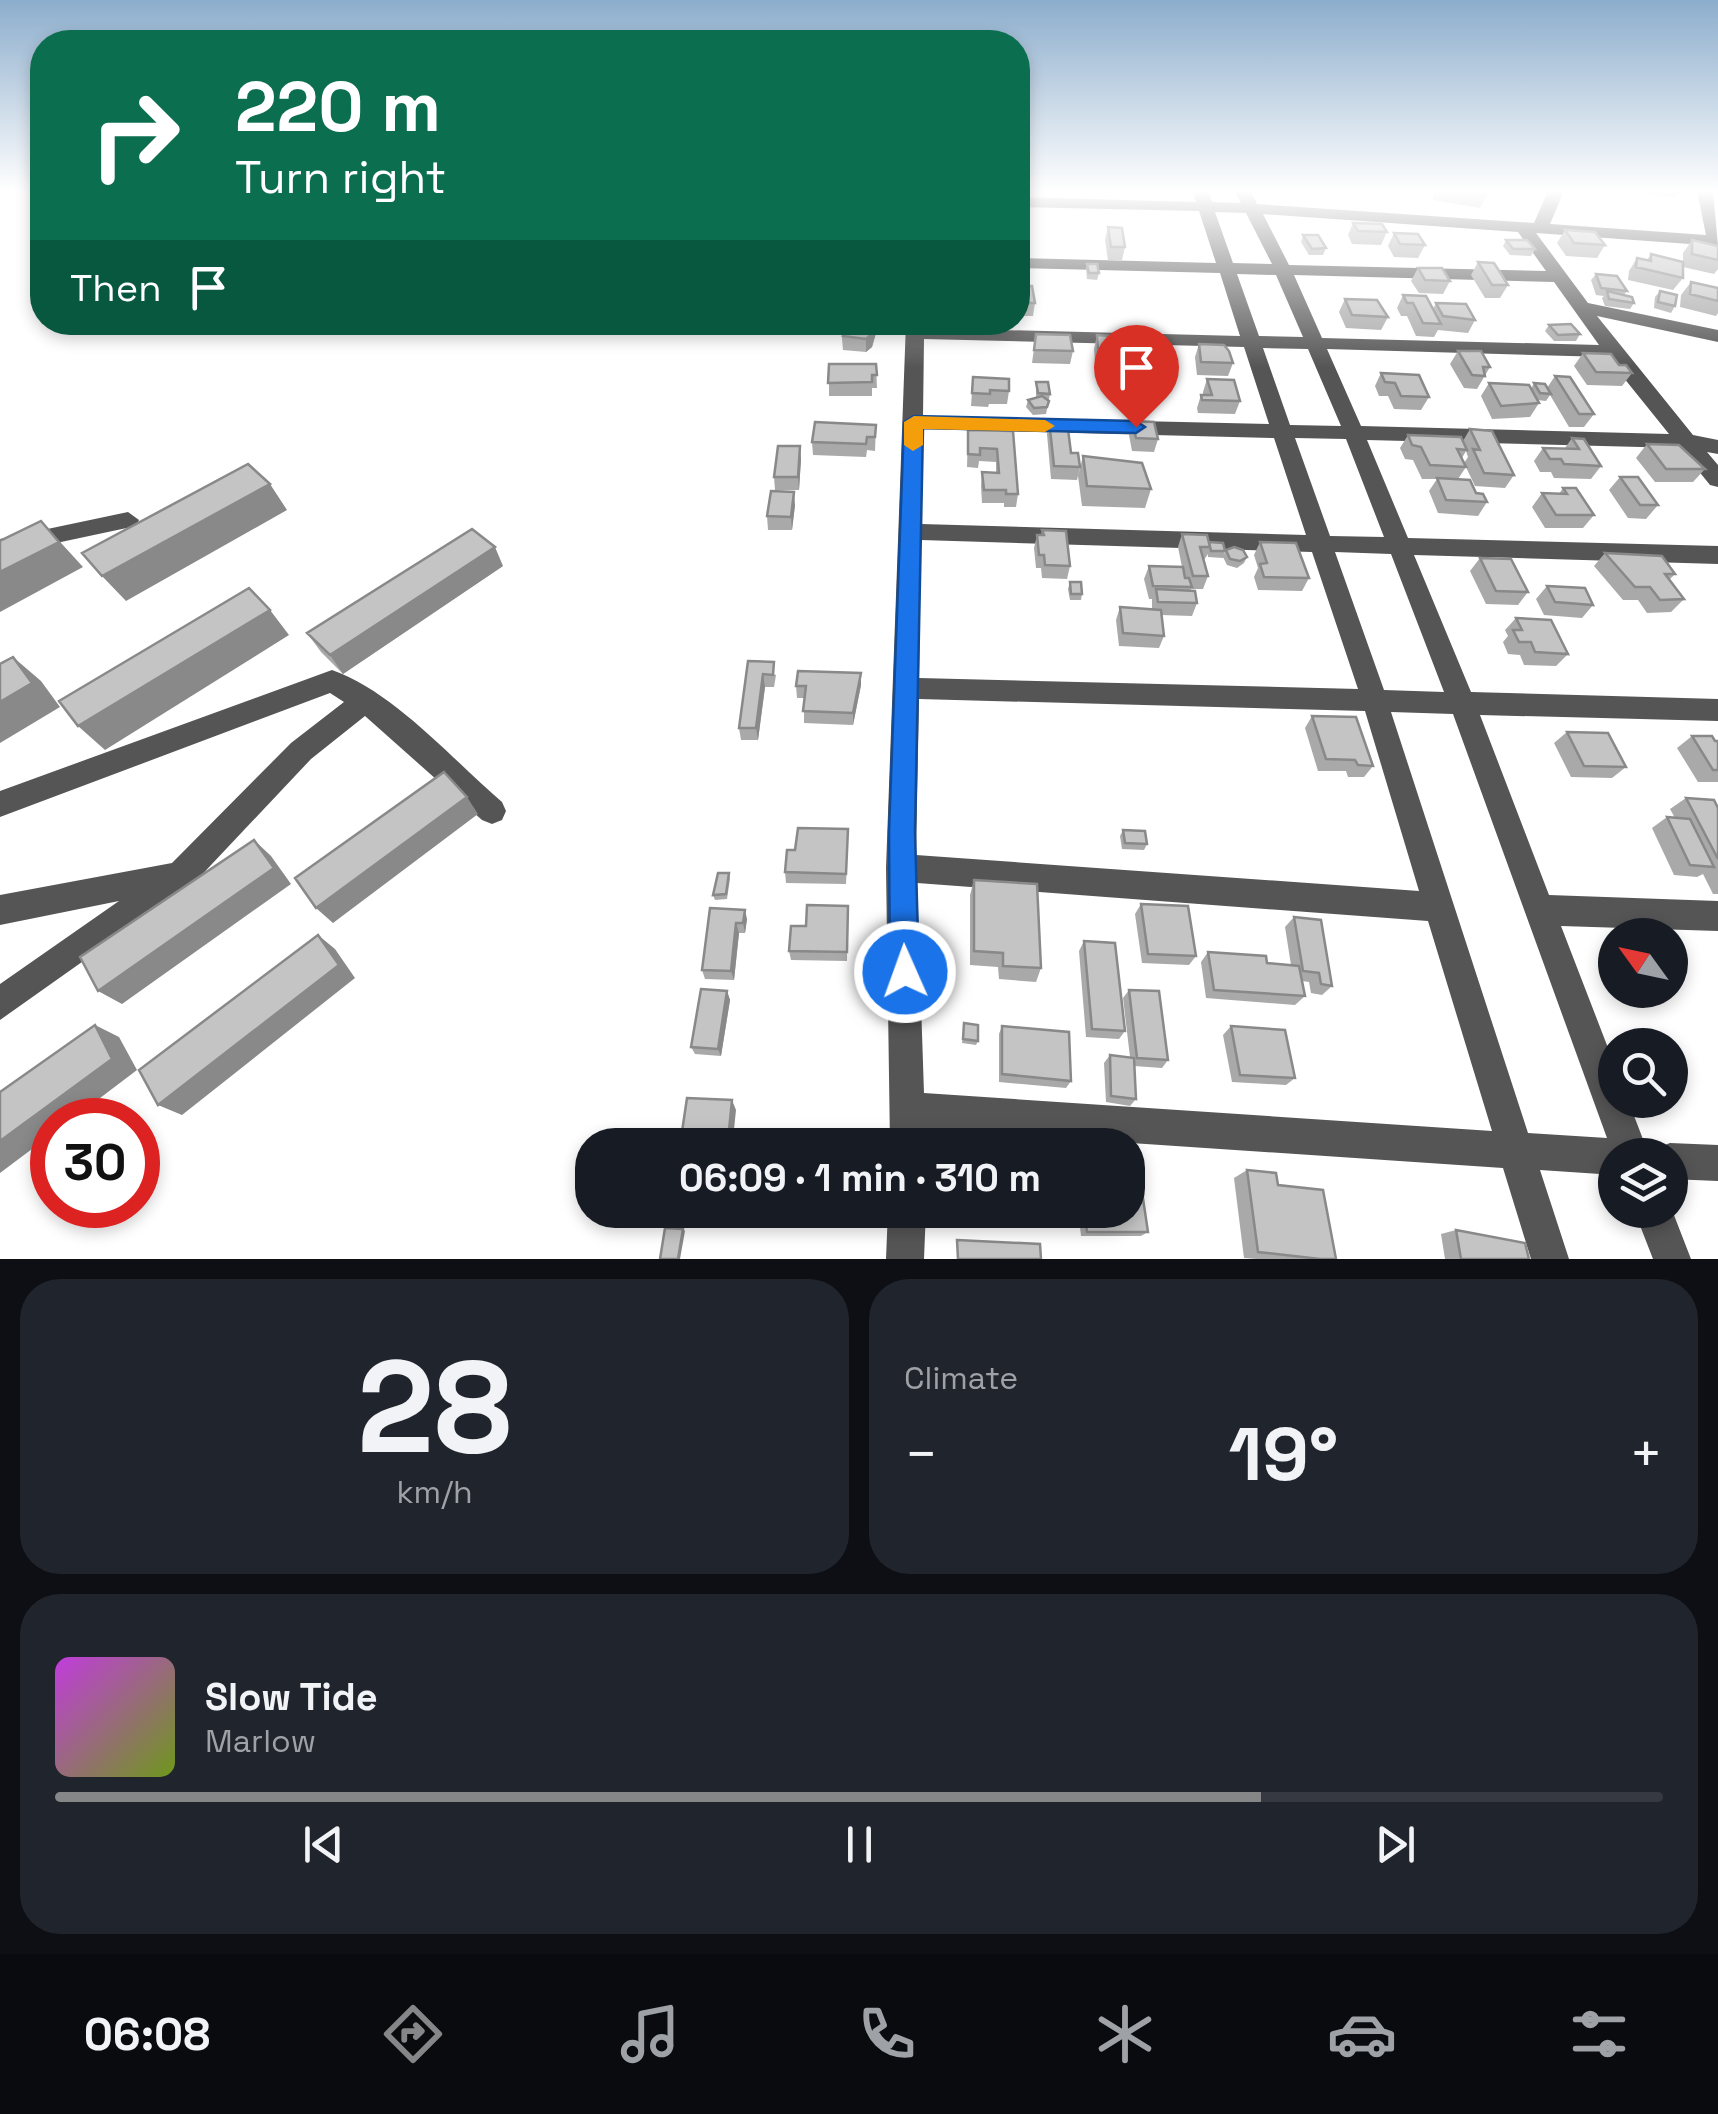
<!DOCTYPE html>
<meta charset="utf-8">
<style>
body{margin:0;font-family:"Space Grotesk",sans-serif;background:#20242c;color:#f1f3f6;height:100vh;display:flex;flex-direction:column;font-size:38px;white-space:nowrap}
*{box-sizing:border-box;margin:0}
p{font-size:32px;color:#9ea1a6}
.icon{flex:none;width:55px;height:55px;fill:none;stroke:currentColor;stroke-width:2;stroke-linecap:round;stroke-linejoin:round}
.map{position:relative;height:1259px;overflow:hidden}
.sheet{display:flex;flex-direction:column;gap:20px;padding:20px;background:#0d0f14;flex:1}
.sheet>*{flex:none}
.guide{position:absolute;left:30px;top:30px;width:1000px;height:305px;border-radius:40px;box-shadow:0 5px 15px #0003;background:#0b6e4f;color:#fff;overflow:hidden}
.needle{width:65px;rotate:303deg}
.buttons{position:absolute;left:1598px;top:918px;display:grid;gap:20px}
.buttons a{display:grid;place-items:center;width:90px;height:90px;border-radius:50%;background:#171b24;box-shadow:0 5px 15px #0003;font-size:50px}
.speed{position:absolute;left:30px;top:1098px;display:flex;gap:20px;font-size:50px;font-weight:700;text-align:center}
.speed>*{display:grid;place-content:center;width:130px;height:130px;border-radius:50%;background:#171b24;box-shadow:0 5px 15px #0003;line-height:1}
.speed .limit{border:15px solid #d22;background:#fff;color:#111}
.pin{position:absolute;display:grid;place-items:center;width:85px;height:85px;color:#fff;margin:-102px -42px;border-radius:50% 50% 50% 0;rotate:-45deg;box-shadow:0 0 10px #0007}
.pin .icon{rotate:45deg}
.me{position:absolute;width:110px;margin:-55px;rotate:358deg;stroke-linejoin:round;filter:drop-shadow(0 0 8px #0008)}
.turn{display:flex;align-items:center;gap:35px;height:210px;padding:0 40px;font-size:45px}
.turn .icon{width:130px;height:130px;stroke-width:2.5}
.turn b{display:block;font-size:70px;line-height:85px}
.then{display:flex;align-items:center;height:95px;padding:0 40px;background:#0003;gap:20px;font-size:38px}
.big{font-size:75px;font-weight:700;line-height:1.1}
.sheet .widget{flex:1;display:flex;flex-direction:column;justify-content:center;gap:15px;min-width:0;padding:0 35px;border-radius:40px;background:#20242c}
.sheet .dial{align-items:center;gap:0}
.dial b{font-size:130px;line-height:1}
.song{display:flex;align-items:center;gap:30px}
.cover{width:120px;height:120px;border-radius:15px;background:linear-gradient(135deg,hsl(290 70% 55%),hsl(80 70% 35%))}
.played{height:10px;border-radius:5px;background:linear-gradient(90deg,#858687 75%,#363941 75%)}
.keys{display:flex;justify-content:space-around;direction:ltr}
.heat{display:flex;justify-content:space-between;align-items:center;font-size:55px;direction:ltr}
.sheet .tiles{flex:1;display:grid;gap:20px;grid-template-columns:1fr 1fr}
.widget:last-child{grid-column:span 2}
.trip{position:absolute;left:575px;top:1128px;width:570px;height:100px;border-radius:40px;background:#171b24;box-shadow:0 5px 15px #0003;font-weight:700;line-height:100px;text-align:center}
.menu{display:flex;height:160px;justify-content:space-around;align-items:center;background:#090b0e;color:#9ea1a6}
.menu .icon{width:70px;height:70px}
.menu .active{color:#858687}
.menu b{font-size:45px;color:#f1f3f6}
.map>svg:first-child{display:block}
</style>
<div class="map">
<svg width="1718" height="1259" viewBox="0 0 1718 1259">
<rect width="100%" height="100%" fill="#fff"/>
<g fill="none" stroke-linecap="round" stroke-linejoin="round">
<path fill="#555" fill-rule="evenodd" d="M1192 191H1208L1212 202 1241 203 1235 191H1251L1257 204 1534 223 1548 191H1564L1550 224 1706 235 1697 191H1713L1718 246 1536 233 1588 303 1718 330V342L1597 316 1693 435 1718 440V454L1707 452 1718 465V487L1710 485 1680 448 1367 440 1408 538 1718 546V564L1414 555 1471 692 1718 699V721L1480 715 1549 895 1718 901V931L1561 926 1615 1066V1100H1628L1649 1155H1615V1175L1540 1170 1569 1259H1531L1503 1168 925 1129 926 1145H890L886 868 906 322H924V328L1240 336 1220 273 1018 268V258L1216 263 1199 211 1018 207V197L1196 202ZM1215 212 1246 213 1272 264 1233 263ZM1263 214 1518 232 1546 271 1289 265ZM1237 274 1276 275 1303 337 1259 336ZM1294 275 1554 282 1599 345 1322 338ZM924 339 1244 347 1269 424 923 416ZM1263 348 1308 349 1341 426 1290 425ZM1327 349 1607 357 1669 434 1361 426ZM923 429 1274 438 1306 535 921 524ZM1295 438 1346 439 1384 537 1330 536ZM921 540 1312 552 1358 689 919 678ZM1335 552 1391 554 1444 692 1384 690ZM919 699 1365 711 1419 891 916 855ZM1391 712 1453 714 1607 1138 1528 1133ZM917 883 1428 921 1492 1131 924 1093Z
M128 512 139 520 136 526 0 555V539Z
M332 670C393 691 453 760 502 802L506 811 502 820 492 824 482 820 365 716 311 759 195 882 0 1020V984L119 901 0 925V895L172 863 291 743 344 702 330 693 0 817V791Z
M1670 1143 1718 1145V1181L1670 1179V1155H1654L1657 1148Z
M1670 1206 1672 1210 1691 1259H1653L1634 1210H1670Z
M888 1210H926L924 1259H886Z"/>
</g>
<path fill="#a9a9a9" d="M1434 191H1486V196L1480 208 1433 200Z
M1630 191H1680L1675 197Z
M1353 223 1387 232 1381 245 1352 244 1348 235Z
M1108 227 1125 247 1122 260H1108L1105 240Z
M1565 230 1605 245 1597 258 1566 256 1557 243Z
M1394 233 1425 245 1418 258 1394 257 1388 246Z
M1303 235 1326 248 1323 255H1309L1301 242Z
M1506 240 1535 249 1531 256 1510 255 1503 246Z
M1692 240 1718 246V269L1714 274 1683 267V278L1673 290 1628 280 1629 271 1637 258 1647 260 1651 254 1683 262V253Z
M1478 262 1508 285 1500 298H1485L1471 275Z
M1018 263 1027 275 1026 281H1018Z
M1087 264 1099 273 1097 280 1087 279 1086 270Z
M1418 268 1450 281 1443 294 1419 293 1411 281Z
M1596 274 1627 291 1624 295 1634 303 1630 309 1605 306 1602 298 1604 296 1596 295 1591 280Z
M1691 282 1718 288V313L1716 316 1680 307 1681 295Z
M1018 286 1035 303 1033 316H1018Z
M1660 291 1675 306 1671 313 1654 308 1655 297Z
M1403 295 1433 309 1436 303 1475 320 1468 333 1438 330 1434 337 1416 336 1407 316H1401L1397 308Z
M1345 299 1388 317 1381 330 1346 328 1339 312Z
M1549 325 1580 334 1576 341H1554L1545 331Z
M878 326 872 347 866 352 843 350 841 327Z
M1036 334 1073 351 1070 364 1032 363Z
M1097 335 1125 349 1122 363 1095 361 1094 349Z
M1199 344 1233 363 1228 376 1197 375 1195 357Z
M1458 351 1490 367 1477 389 1464 388 1450 364Z
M1583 353 1619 365 1632 373 1622 386 1587 385 1574 366Z
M829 364H876L877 388H872V396H829Z
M1381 373 1429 397 1421 410 1394 409 1388 396H1379L1375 386Z
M1555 376 1594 414 1584 427H1569L1550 395 1546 401 1537 400 1539 403 1530 417 1492 419 1481 396 1489 383 1531 389 1534 383 1547 388Z
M973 377 1009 391 1007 404H989L988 407 971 406Z
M1207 379 1240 401 1235 414 1198 413 1197 408 1201 395H1203V392Z
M1036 382 1050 394 1046 414 1033 415 1026 407 1028 400 1036 397Z
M1049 420 1080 467 1077 480 1051 479 1047 434Z
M1132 421 1158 439 1154 452 1132 451 1129 435Z
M876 425 875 451 867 450 866 457 813 455 812 442Z
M1470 429 1514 475 1505 488 1475 486 1464 463 1468 457 1466 451 1462 458 1466 467 1458 479 1487 502 1478 516 1438 513 1429 491 1437 479H1422L1413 460 1405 459 1400 448 1408 435 1463 441Z
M968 430 1013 431 1018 494 1016 507H1004V503H982L981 486 982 472 996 473V462L979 461 978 468 967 467Z
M1572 438 1601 466 1591 479 1554 478 1551 472H1540L1534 461 1543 448H1565Z
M1647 444 1705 469 1693 482H1655L1636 458Z
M1083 456 1151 489 1145 508 1082 506 1078 476Z
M801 459 799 490H775L774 477Z
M1620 477 1658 505 1646 519 1628 518 1609 490Z
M1563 488 1594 515 1583 528H1545L1532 507 1542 493 1559 494Z
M795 505 792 530H768L767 516Z
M1042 530 1070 566 1067 579 1042 578 1041 568H1036L1034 548 1037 535H1041Z
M1182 534 1209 542 1225 551 1223 558 1208 557V554L1204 560 1208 576 1203 589H1191L1190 591 1197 603 1192 616 1161 615 1164 636 1159 648 1119 646 1116 620 1120 607 1152 609V599H1149L1144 579 1149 566 1182 567 1178 547Z
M1260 542 1309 578 1302 591 1258 590 1254 577 1258 568 1254 555Z
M1226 550 1247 557 1244 563 1237 568 1227 565 1223 557Z
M1605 553 1675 574 1669 580 1684 599 1671 612 1647 613 1638 600H1623L1594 566Z
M1480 558 1528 592 1518 605 1486 604 1470 571Z
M503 566 343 674 321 652 307 633Z
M1070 582 1082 594 1081 600H1070L1068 589Z
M1547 586 1593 605 1582 618 1544 615 1536 599Z
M1516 618 1568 654 1556 666 1524 665 1520 655 1508 654 1503 642 1508 636 1505 630Z
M748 661 776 675 774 687H765L758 740H741L739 728Z
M861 673V685L853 725 804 723V698H797L796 686Z
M1312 716 1373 766 1364 777H1348L1346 771H1318L1305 728Z
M1567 732 1626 767 1612 778 1571 777 1554 743Z
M1692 736 1718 741V782H1698L1677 748Z
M1686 798 1718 808V894H1713L1703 874 1697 877 1674 875 1652 828 1667 817 1675 818 1670 809Z
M1123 830 1147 844 1144 850 1122 849 1120 836Z
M848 840 846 884 786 883 785 872 795 850Z
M729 873 730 879 727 899 715 900 713 895Z
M974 880 1041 968 1036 982 999 979 998 967 970 965V895Z
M1141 904 1196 956 1189 965 1142 963 1135 914Z
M848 906 847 961 791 960 789 951 806 926Z
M710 908 747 919 745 933H739L734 980 705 979 702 970Z
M1294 917 1332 986 1322 995 1311 993 1309 982 1302 981 1305 996 1295 1005 1206 998 1201 962 1208 952 1267 963 1291 965 1285 927Z
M1084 941 1125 1031 1119 1039 1086 1037 1079 951Z
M1129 990 1168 1060 1162 1068 1134 1066 1136 1099 1130 1106 1106 1102 1104 1063 1110 1055 1130 1057 1123 998Z
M727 991 730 1000 721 1056 695 1054 691 1047Z
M964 1023 978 1041 976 1045 962 1043Z
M1002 1026 1071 1081 1066 1088 999 1082V1034Z
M1231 1026 1295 1078 1286 1085 1232 1082 1223 1035Z
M1247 1170 1278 1185 1336 1259H1257L1244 1258 1234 1178Z
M1078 1210H1128L1148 1232 1141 1236H1081Z
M1456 1230 1529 1259H1445L1441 1234Z"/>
<path fill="#898989" d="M875 322H878V326L872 347 866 352V339Z
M800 446 801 459 799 490 798 477Z
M270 484 287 510 126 601 102 576Z
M794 492 795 505 792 530 791 517Z
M41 521 83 567 0 612V572Z
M495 547 503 566 343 674 330 655Z
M270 610 289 635 105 750 78 726Z
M13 657 41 681 60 707 0 743V702Z
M861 673V685L853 725V713Z
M763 674 765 687 758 740 756 728Z
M467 797 478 814 333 923 316 908Z
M254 840 271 856 291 884 122 1004 98 991Z
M745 910 747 919 745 933 743 923Z
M736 923 739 933 734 980 731 971Z
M318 935 335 949 355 978 182 1115 158 1105Z
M727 991 730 1000 721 1056 718 1049Z
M95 1025 119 1037 137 1070 71 1120H52V1134L0 1173V1141Z
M732 1100 736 1110 733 1139 729 1130Z
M744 1131 748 1140 747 1145H742Z
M683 1229 685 1231 680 1259H678Z"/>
<path fill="#c4c4c4" stroke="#898989" stroke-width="2.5" d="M1462 191H1486V196Z
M1353 223 1382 224 1387 232 1358 231Z
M1108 227 1122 228 1125 247H1111Z
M1565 230 1595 232 1605 245 1574 243Z
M1394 233 1418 234 1425 245 1400 244Z
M1303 235H1318L1326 248 1312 249Z
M1506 240H1527L1535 249H1513Z
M1692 240 1718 246V260L1692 254Z
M1651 254 1683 262V278L1636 267 1637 258 1651 261Z
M1478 262 1494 263 1508 285H1492Z
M1018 263H1026L1027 275 1018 274Z
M1087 264H1097L1099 273H1089Z
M1418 268H1442L1450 281 1425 280Z
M1596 274 1617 276 1627 291 1601 288Z
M1691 282 1718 288V301L1690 294Z
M1018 286H1032L1035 303H1018Z
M1607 291 1632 297 1634 303 1609 299Z
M1660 291 1677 295 1675 306 1658 302Z
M1403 295 1426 296 1441 324 1423 323 1413 303H1407Z
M1345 299 1377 300 1388 317 1352 315Z
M1436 303 1466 304 1475 320 1443 316Z
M843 322H875L872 334 866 339 843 336 846 327H841Z
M1571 324 1580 334 1558 335 1549 325Z
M1036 334 1070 335 1073 351 1034 350Z
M1097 335 1124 337 1125 349 1098 348Z
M1199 344 1224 345 1229 351 1233 363 1201 362Z
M1458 351H1481L1490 367H1483L1485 376 1472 375Z
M1583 353 1611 354 1619 365H1626L1632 373 1596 372Z
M829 364H876L877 375H872V382L828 383Z
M1381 373 1419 375 1429 397 1401 396 1395 383 1385 382Z
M1555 376 1570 377 1594 414H1579Z
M973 377 1009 379V391L990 390V394L972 393Z
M1207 379 1234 380 1240 401 1202 400 1201 395H1212Z
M1036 382H1048L1050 394 1038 393Z
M1489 383 1529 385 1539 403 1501 406Z
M1534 383 1545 384 1551 394 1540 393Z
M1042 396 1049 401 1047 407 1034 408 1028 400Z
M1049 420 1067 421 1071 453H1078L1080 467 1054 466Z
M1132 421 1154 422 1158 439 1136 438Z
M815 422 876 425 875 437H867L866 444 812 442Z
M1470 429 1492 431 1514 475 1484 473 1473 449 1480 450Z
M968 430 1013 431 1018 494H1006V490H984L982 472 999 473 997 449 980 448V455L968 454Z
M1408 435 1461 437 1467 450 1457 449 1466 467 1430 465 1421 447 1412 445Z
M1572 438 1584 439 1601 466 1564 464 1561 459H1550L1543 448 1579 449Z
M1647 444 1679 445 1705 469H1666Z
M778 446H800L798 477H774Z
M1083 456 1142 463 1151 489 1087 486Z
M248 464 270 484 102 576 82 553Z
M1620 477H1638L1658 505H1640Z
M1437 478 1470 480 1476 493 1483 494 1487 502 1446 500Z
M1563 488H1576L1594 515H1556L1542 493 1567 494Z
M771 491 794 492 791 517 767 516Z
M41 521 59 542 0 572V541Z
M472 529 495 547 330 655 307 633Z
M1042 530 1066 531 1070 566 1045 565 1044 555H1039L1037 535H1044Z
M1182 534 1207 535 1210 547H1200L1208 576H1193Z
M1209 542 1223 543 1225 551H1211Z
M1260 542 1296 543 1309 578 1264 577 1260 564 1267 563Z
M1234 547 1243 550 1247 557 1240 561 1230 559 1226 550Z
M1605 553 1662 556 1675 574H1665L1684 599 1660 600 1650 587H1635Z
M1480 558 1511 559 1528 592 1496 591Z
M1149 566 1183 567 1185 578H1189L1192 587 1153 586Z
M1070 582H1081L1082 594H1071Z
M1547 586 1585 588 1593 605 1555 602Z
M249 588 270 610 78 726 59 701Z
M1156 589 1195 591 1197 603 1158 602Z
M1120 607 1161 610 1164 636 1123 633Z
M1516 618 1551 620 1568 654 1535 652 1531 642H1519L1513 630H1522Z
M13 657 32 683 0 702V664Z
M748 661 774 662 773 675 763 674 756 728H739Z
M798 671 861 673 853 713 803 711 806 686H796Z
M1312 716 1356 717 1373 766 1358 765 1355 760 1326 759Z
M1567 732 1608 733 1626 767 1584 766Z
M1692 736H1712L1715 741H1718V770H1713Z
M444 772 467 797 316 908 295 878Z
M1686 798 1714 800 1718 808V859Z
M1667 817 1690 819 1714 867 1690 865Z
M798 828 848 829 846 874 785 872 787 850H795Z
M1123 830 1145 831 1147 844 1125 843Z
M254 840 274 868 98 991 80 957Z
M718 873H729L726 894 713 895Z
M974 880 1037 884 1041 968 1003 966V953L974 951Z
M1141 904 1188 906 1196 956 1148 954Z
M807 905 848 906 847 952 789 951 791 926H806Z
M710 908 745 910 743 923H736L731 971 702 970Z
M1294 917 1321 920 1332 986 1321 984 1319 973 1303 971Z
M318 935 339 965 158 1105 139 1070Z
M1084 941 1115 943 1125 1031 1092 1029Z
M1208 952 1266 956 1267 963 1299 966 1305 996 1214 990Z
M701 989 727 991 718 1049 691 1047Z
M1129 990 1159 991 1168 1060 1137 1058Z
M964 1023 978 1025V1041L963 1039Z
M95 1025 112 1059 0 1141V1092Z
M1002 1026 1069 1032 1071 1081 1002 1074Z
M1231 1026 1285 1030 1295 1078 1240 1075Z
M1110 1055 1134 1058 1136 1099 1111 1096Z
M687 1098 732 1100 729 1130 744 1131 742 1145H680Z
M1128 1165H1138L1148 1232H1087L1084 1210H1128Z
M1247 1170 1276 1173 1278 1185 1323 1190 1336 1259H1320L1258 1252Z
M665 1228 683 1229 678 1259H660Z
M1456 1230 1525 1243 1529 1259H1461Z
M957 1240 1040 1244 1041 1259H958Z"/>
<linearGradient id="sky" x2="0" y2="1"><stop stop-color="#8cadcc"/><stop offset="0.52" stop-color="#fff"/><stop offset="1" stop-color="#fff" stop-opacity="0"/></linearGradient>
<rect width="1718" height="368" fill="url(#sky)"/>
<path fill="#1a73e8" stroke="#114b97" stroke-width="2.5" d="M914 416 1136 421 1145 427 1136 433 923 428 915 832 919 972 915 982 905 987 894 982 890 972 889 832 904 422Z"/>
<path fill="#f59e0b" d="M914 416 1045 420 1055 426 1045 432 923 429V445L913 451 904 445V422Z"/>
</svg>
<div class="buttons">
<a><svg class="needle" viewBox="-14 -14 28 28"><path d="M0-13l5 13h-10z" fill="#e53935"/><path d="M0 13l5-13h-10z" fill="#9ea1a6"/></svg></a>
<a><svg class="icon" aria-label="search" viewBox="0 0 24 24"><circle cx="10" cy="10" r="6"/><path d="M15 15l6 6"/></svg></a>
<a><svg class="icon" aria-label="layers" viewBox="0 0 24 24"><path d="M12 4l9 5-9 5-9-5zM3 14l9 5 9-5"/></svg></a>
</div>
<div class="speed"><div class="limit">30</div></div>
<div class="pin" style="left:1136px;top:427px;background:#d93025"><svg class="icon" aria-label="arrive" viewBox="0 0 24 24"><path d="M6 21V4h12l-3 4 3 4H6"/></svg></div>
<svg class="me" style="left:905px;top:972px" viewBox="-20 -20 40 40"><circle r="17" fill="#1a73e8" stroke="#fff" stroke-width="3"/><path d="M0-11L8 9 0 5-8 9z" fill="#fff"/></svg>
<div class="trip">06:09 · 1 min · 310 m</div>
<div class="guide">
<div class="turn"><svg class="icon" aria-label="right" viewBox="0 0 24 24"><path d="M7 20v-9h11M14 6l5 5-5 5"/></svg><div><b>220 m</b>Turn right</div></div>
<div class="then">Then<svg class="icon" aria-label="arrive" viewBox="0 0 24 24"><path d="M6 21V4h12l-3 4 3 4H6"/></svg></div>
</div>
</div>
<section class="sheet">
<div class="tiles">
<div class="widget dial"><b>28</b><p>km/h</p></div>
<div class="widget"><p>Climate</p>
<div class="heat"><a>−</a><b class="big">19°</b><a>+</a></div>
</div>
<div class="widget">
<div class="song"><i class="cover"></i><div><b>Slow Tide</b><p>Marlow</p></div></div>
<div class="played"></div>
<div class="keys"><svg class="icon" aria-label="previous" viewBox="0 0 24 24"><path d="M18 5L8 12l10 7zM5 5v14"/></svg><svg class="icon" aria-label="pause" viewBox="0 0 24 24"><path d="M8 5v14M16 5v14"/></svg><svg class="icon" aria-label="next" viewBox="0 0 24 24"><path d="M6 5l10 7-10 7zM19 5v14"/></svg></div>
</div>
</div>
</section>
<nav class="menu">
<b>06:08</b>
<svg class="icon active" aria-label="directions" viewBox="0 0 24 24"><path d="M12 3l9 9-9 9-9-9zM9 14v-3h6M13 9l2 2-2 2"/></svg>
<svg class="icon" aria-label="music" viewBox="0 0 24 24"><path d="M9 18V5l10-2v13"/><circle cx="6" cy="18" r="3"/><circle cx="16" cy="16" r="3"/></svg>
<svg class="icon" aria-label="phone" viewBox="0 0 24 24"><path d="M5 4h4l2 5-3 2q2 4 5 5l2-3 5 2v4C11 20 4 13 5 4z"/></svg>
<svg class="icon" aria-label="climate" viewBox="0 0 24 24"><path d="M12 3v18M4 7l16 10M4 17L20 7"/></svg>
<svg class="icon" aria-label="car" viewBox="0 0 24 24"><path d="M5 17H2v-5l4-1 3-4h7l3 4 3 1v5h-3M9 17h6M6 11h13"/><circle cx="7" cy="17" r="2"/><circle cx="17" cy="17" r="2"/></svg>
<svg class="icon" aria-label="filters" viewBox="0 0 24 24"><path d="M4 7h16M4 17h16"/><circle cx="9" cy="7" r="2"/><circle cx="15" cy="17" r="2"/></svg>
</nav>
